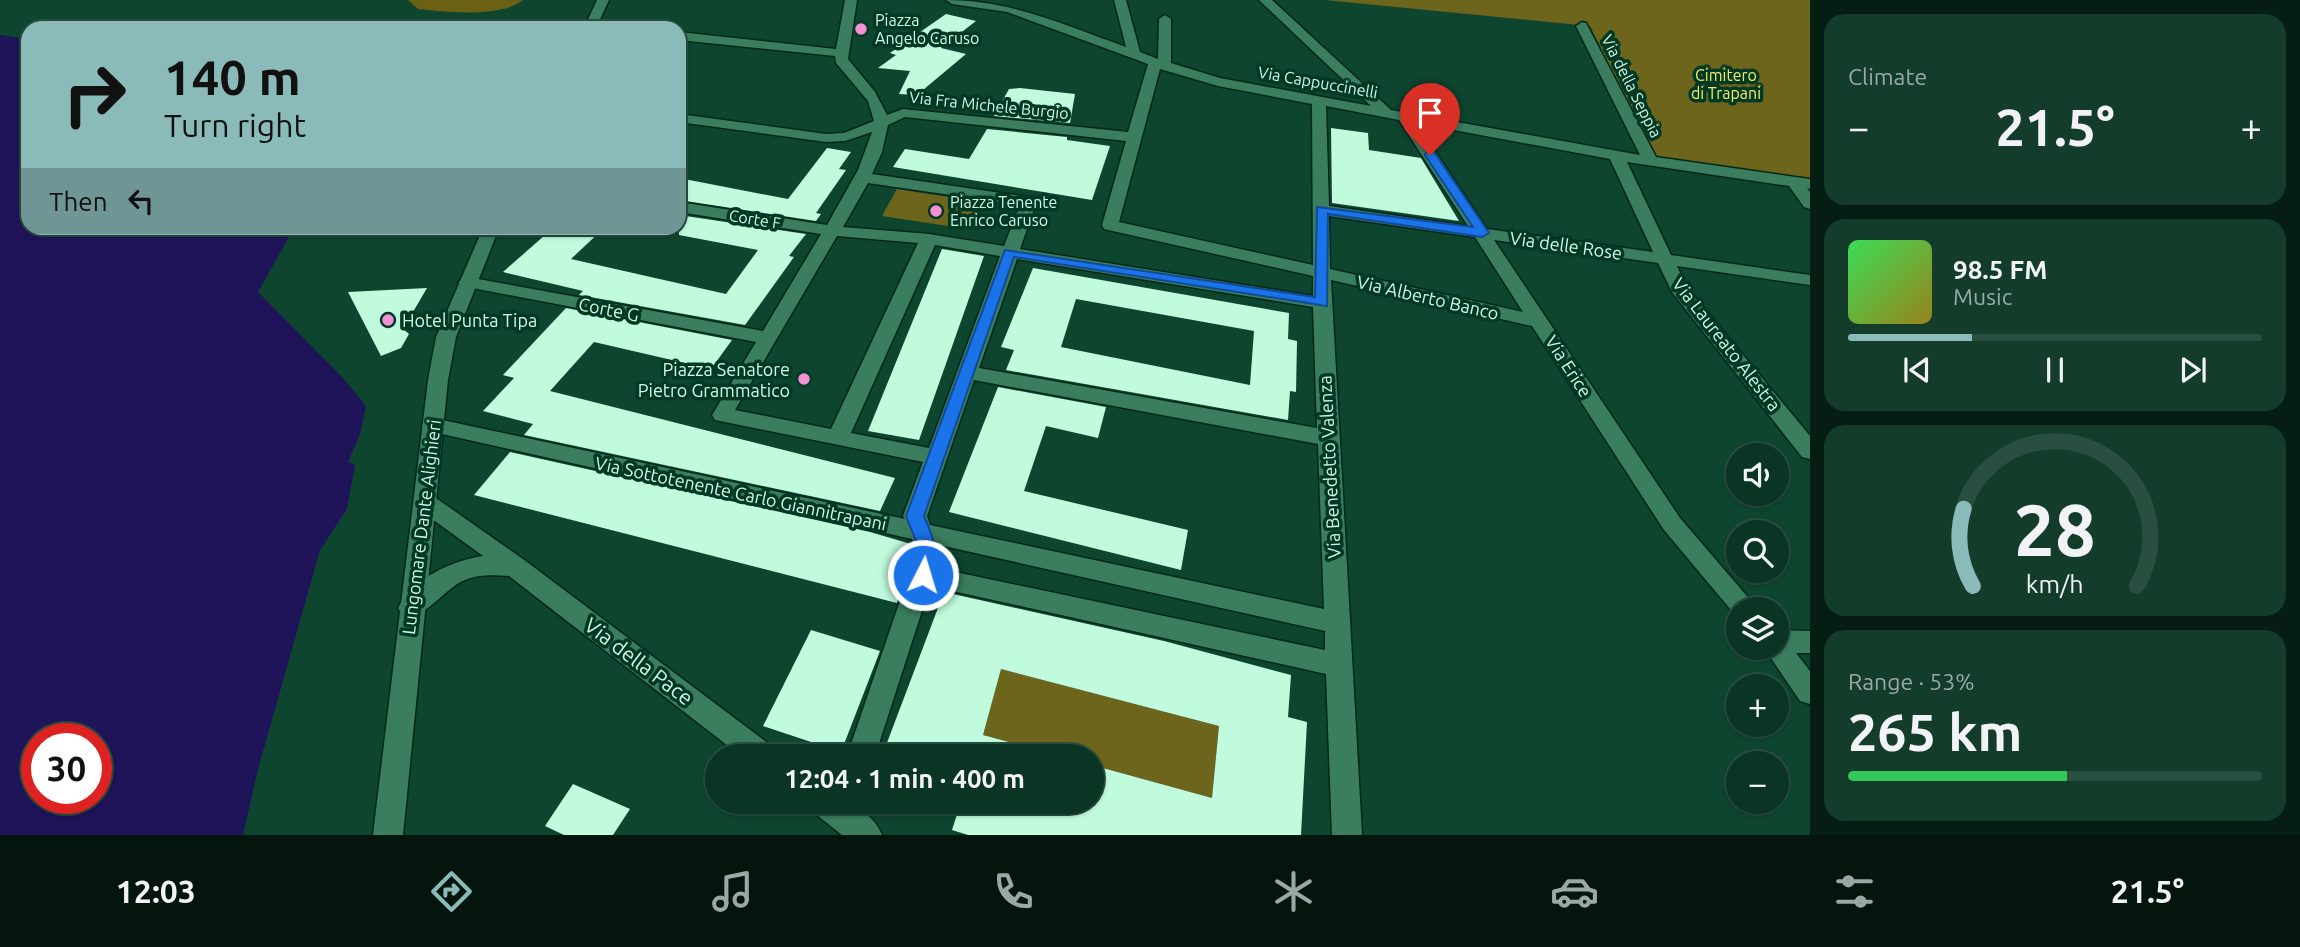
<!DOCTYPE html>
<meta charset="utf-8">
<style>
body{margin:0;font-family:Ubuntu,sans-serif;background:#133c2b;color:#f1f3f6;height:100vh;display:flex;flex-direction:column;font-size:26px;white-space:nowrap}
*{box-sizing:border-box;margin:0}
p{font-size:23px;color:#99aaa6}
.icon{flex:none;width:38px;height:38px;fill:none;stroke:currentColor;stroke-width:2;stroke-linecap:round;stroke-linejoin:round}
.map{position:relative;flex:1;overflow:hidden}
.details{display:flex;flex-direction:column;gap:14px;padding:14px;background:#061d13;width:490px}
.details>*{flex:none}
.top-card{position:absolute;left:21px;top:21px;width:665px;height:214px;border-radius:21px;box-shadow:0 2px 5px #0004,0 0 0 2px #2a4f41;background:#8bbbb9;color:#111;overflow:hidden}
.tools{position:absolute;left:1726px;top:443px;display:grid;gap:14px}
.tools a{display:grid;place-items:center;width:63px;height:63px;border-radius:50%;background:#0a3423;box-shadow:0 2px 5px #0004,0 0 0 2px #2a4f41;font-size:35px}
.speed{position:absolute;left:21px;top:723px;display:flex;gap:14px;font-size:35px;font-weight:700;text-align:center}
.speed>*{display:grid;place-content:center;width:91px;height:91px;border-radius:50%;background:#0a3423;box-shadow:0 2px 5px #0004,0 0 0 2px #2a4f41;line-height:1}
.speed .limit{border:10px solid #d22;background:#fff;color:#111}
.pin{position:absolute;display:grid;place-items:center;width:60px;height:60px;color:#fff;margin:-72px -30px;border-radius:50% 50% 50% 0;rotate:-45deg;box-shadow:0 0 7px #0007}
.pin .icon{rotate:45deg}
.me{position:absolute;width:77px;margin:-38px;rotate:5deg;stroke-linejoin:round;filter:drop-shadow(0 0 5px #0008)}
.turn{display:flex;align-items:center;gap:24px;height:147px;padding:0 28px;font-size:32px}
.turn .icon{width:91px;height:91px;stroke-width:2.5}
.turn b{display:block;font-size:49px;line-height:60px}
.then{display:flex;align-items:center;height:66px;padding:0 28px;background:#0003;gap:14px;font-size:26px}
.big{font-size:52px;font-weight:700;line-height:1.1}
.details .tile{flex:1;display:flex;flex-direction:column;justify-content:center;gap:10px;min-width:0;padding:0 24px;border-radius:21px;background:#133c2b}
.details .dial{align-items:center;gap:0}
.dial svg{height:182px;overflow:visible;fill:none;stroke:#2a4f41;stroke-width:7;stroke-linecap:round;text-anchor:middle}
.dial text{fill:#f1f3f6;stroke:none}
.song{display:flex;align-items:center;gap:21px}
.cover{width:84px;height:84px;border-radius:10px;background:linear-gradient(135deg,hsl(130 70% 55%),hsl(50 70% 35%))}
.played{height:7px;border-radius:4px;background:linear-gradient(90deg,#8bbbb9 30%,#2a4f41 30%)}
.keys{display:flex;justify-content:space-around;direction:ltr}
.heat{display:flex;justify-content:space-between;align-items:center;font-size:38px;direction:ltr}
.charge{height:10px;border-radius:5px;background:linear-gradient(90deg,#34c759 53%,#2a4f41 0)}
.trip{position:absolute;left:705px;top:744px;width:399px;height:70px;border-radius:35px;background:#0a3423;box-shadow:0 2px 5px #0004,0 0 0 2px #2a4f41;font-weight:700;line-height:70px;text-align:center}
.tab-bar{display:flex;height:112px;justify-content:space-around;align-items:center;background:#04150e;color:#99aaa6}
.tab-bar .icon{width:49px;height:49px}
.tab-bar .selected{color:#8bbbb9}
.tab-bar b{font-size:32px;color:#f1f3f6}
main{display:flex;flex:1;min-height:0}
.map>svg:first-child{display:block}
</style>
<main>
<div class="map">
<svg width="1810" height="835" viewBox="0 0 1810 835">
<rect width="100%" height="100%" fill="#0e452f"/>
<path fill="#6e651d" d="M1325 0H1810V180L1655 160 1590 26Z
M897 189 980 202 968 229 882 216Z
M1001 669 1219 726 1212 798 1092 765V756H1059L983 735Z"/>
<path fill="#6b6112" d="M408 0H523C501 18 446 12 418 9Z"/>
<path fill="#1f1359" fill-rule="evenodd" d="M0 35 28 39V228H294L258 292 342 377 366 406 360 434 348 462 355 465 347 509 320 550 258 769 243 835H0ZM37 738H96V798H37Z"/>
<path fill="#c1fbdd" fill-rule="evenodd" d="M946 14 976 21 941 48 966 54 917 95 899 94 910 71 878 68 896 55 890 53Z
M1020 88 1075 94 1070 123 994 116 1009 89Z
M1331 128 1368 133 1369 150 1421 158 1459 221 1332 203Z
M987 129 1067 137V140L1110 146 1092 200 893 167 905 149 969 159Z
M827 148 851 152 839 169 846 170 816 213 821 214 816 221 679 200V178L788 199Z
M679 215 806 234 789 256 794 257 745 325 579 295 583 291 503 272 553 228H604L571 259 726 294 758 250 679 235Z
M942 249 984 256 919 440 868 431Z
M1033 268 1289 313 1288 339 1297 341 1296 392 1290 391 1288 420 1006 370 1014 350 1001 347ZM1076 299 1254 331 1250 385 1061 347Z
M427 288 403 329 409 334 401 348 381 356 348 292Z
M566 308 732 340 711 369 594 342 550 391 895 478 880 511 524 435 533 424 483 411 514 378 503 375Z
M998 387 1106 407 1098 438 1046 426 1024 491 1188 530 1181 570 949 512Z
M510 452 870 532 911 544 914 551 897 603 474 495Z
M944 592 1164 641 1291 675 1288 717 1307 722 1301 835H968L952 830 961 802H1092V765L1212 798 1219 726 1001 669 983 735 1038 750 1037 756H882Z
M811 630 880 651 841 752 763 726Z
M573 784 630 809 613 835H564L545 826Z"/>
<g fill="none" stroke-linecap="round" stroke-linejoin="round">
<g stroke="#03281a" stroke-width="3">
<path id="minor" d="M845 0H857L848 59 875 92 887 115 903 109 1128 132 1148 64 1007 12 952 4 946 0C1011 0 1065 25 1126 47L1114 0H1126L1140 52 1158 59 1159 19 1165 15 1171 19V63L1220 78 1371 106 1259 0H1272L1391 110 1640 155 1576 26 1582 22 1586 23 1656 157 1810 179V189L1807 188 1810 192V209L1804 207 1789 186 1627 162 1671 255 1810 275V285L1677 266 1686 286 1810 436V459L1802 457 1672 292 1658 263 1494 240 1680 518 1758 609H1738L1736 616 1664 530 1532 326 1331 280 1362 835H1332L1326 674 930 586 875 756H847L917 551 912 539 433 432 426 430 422 425 426 420 433 418 905 519 903 516 923 462 715 420 712 415 756 342 467 287 458 282 467 277 763 331 821 234 679 212V202L827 225 858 170 872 132 845 141 826 142 679 122V114L826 134 844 133 874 121 868 101 836 63 835 56 679 40V32L836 49ZM1160 69 1218 86 1312 104 1313 265 1119 222ZM1326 106 1399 120 1468 226 1329 206ZM905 117 1126 141 1102 225 1104 229 1313 276V296L1020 249 1037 201 1035 198 872 174 882 152 888 125ZM1416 123 1610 159 1653 252 1487 229ZM868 183 1020 205 1004 246 929 234 843 227ZM1329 216 1475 237 1523 312 1330 269ZM837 236 918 243 831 429 735 410ZM935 245 1000 256 929 448 851 433ZM1017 259 1313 307 1317 428 979 368ZM974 380 1318 444 1324 609 930 525 927 516ZM939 545 1325 631V650L936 568 941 551Z
M591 22 608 24 614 28H586L587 23Z
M425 493 433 496 523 559 773 747 777 756H741L509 576C495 575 479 574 465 580 444 588 423 623 402 615L398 608C413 578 451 561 483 556L417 508 414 502 417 496Z
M1776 630 1810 631V653H1796L1810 671V704L1800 701 1764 648H1776Z
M808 802C837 799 869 804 882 835H842L813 812Z"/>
</g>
<g stroke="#03281a" stroke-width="3">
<path id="secondary" d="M597 0H609L596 28H584Z
M483 228H499L456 337 448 380 403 835H373L428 380 436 337Z"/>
</g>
<use href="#minor" fill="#3a7d5f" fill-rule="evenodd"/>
<use href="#secondary" fill="#3a7d5f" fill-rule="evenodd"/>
</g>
<path fill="#1a73e8" stroke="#114b97" stroke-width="2" d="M1426 152H1434L1489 233 1482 237 1328 214 1327 306 1014 257 924 516C934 540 942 556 929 580L923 582 916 580 913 575 920 551 906 516 1005 250 1315 297 1317 207 1473 227 1425 155Z"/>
<g fill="#f590d1" stroke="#003a25" stroke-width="2.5">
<circle cx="861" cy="29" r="7"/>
<circle cx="936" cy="211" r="7"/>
<circle cx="388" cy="320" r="7"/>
<circle cx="804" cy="379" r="7"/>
</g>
<g text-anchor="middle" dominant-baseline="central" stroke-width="7" stroke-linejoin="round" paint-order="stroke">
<g font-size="16" fill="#d3f4e2" stroke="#003a25" text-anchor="start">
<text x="875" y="20">Piazza<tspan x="875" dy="18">Angelo Caruso</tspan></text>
<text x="950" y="202">Piazza Tenente<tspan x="950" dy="18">Enrico Caruso</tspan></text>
</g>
<g font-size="16" fill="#f7e766" stroke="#003a25">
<text x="1726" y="75">Cimitero<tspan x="1726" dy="18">di Trapani</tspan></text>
</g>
<g font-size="16" fill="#d3f4e2" stroke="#003a25">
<text transform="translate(1318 82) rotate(10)">Via Cappuccinelli</text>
<text transform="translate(1632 86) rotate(63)">Via della Seppia</text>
<text transform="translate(989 105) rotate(6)">Via Fra Michele Burgio</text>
<text transform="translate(755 219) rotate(9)">Corte F</text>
</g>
<g font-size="18" fill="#d3f4e2" stroke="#003a25">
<text transform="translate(1566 245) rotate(8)">Via delle Rose</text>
<text transform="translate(1428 297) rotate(13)">Via Alberto Banco</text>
<text transform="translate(609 309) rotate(11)">Corte G</text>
<text transform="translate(1727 344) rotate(52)">Via Laureato Alestra</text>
<text transform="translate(1569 366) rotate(57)">Via Erice</text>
<text transform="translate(1329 467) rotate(-93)">Via Benedetto Valenza</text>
<text transform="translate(741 493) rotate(12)">Via Sottotenente Carlo Giannitrapani</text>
<text transform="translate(421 527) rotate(-83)">Lungomare Dante Alighieri</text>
</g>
<g font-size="18" fill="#d3f4e2" stroke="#003a25" text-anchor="start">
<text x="402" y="320">Hotel Punta Tipa</text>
<text x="790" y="369" text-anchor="end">Piazza Senatore<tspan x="790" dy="21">Pietro Grammatico</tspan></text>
</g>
<g font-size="21" fill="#d3f4e2" stroke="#003a25">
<text transform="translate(639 661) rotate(37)">Via della Pace</text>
</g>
</g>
</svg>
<div class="tools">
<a><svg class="icon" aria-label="sound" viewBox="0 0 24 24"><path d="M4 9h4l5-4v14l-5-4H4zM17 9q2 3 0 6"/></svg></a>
<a><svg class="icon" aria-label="search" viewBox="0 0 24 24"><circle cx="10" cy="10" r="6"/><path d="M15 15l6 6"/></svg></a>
<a><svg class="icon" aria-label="layers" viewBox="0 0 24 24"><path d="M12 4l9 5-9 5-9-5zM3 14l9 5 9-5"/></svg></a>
<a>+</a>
<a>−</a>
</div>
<div class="speed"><div class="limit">30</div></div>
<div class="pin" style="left:1430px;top:155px;background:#d93025"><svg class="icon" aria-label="arrive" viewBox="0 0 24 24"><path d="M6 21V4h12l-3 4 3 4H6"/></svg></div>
<svg class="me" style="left:923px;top:575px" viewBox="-20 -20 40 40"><circle r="17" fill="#1a73e8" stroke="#fff" stroke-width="3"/><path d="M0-11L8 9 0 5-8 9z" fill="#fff"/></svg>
<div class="trip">12:04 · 1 min · 400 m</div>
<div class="top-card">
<div class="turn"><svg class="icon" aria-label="right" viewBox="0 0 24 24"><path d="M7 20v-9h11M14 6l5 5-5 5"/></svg><div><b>140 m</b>Turn right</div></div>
<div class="then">Then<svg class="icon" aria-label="left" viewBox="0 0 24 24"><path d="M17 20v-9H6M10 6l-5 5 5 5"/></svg></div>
</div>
</div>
<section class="details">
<div class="tile"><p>Climate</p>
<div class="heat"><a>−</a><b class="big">21.5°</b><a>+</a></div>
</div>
<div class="tile">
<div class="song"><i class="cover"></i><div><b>98.5 FM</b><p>Music</p></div></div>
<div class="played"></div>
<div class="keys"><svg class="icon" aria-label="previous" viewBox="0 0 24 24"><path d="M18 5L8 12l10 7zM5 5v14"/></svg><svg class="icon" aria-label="pause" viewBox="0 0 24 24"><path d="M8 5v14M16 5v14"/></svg><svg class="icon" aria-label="next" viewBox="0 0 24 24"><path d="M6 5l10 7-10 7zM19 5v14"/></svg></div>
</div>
<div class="tile dial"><svg viewBox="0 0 100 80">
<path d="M14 69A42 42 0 1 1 86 69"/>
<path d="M14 69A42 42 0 0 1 10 35" stroke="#8bbbb9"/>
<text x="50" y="56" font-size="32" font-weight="700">28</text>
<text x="50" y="72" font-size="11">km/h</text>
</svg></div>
<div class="tile"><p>Range · 53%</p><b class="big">265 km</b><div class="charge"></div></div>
</section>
</main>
<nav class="tab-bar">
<b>12:03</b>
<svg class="icon selected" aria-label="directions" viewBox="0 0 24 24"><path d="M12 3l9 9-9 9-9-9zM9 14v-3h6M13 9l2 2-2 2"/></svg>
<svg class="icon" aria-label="music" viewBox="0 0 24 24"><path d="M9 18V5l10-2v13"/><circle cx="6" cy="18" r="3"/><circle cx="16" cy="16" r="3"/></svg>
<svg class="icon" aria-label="phone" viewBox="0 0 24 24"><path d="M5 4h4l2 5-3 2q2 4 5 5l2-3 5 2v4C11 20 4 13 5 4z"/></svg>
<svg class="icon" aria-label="climate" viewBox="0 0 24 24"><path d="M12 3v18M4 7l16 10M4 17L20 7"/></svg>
<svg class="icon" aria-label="car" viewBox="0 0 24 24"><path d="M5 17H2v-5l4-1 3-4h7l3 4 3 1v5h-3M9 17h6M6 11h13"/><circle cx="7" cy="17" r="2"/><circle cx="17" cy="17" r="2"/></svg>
<svg class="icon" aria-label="filters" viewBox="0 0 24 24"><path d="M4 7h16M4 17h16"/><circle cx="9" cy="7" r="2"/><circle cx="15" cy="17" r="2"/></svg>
<b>21.5°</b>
</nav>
